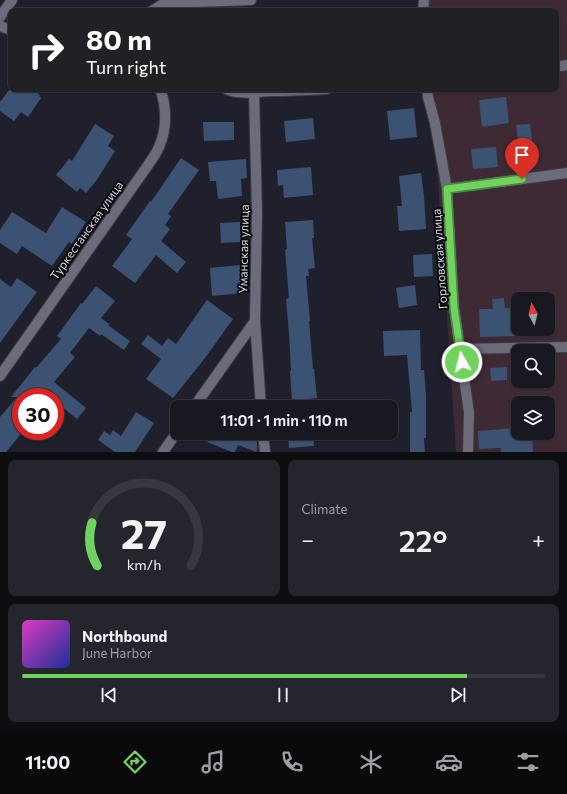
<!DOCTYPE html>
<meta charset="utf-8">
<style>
body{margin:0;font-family:Commissioner,sans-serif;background:#25252e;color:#f1f3f6;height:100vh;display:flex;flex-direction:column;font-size:15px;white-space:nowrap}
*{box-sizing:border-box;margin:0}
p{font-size:13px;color:#9fa0a5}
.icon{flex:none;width:22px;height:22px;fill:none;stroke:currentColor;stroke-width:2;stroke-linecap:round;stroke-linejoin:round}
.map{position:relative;height:452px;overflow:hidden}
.drawer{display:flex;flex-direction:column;gap:8px;padding:8px;background:#0d0d12;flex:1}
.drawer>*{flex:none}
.banner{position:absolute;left:8px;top:8px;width:551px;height:84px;border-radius:8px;box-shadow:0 1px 3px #0004,0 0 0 1px #36373f;background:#202124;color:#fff;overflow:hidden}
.needle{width:26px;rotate:353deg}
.tools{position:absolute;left:511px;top:292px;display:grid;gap:8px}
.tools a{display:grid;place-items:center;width:44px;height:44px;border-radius:8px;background:#181821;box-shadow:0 1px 3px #0004,0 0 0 1px #36373f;font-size:20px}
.speed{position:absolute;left:12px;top:388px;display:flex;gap:8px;font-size:20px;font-weight:700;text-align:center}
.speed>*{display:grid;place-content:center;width:52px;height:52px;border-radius:50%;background:#181821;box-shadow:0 1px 3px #0004,0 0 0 1px #36373f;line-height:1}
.speed .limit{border:6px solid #d22;background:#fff;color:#111}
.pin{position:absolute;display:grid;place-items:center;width:34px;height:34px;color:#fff;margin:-41px -17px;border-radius:50% 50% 50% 0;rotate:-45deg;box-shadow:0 0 4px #0007}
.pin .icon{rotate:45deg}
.me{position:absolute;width:44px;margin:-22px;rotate:352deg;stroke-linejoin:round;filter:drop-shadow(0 0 3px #0008)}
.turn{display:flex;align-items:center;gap:14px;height:84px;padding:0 12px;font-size:18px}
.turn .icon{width:52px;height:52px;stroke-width:2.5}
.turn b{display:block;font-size:28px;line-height:34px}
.big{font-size:30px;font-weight:600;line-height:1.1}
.drawer .widget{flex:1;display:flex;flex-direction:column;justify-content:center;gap:6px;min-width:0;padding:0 14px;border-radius:8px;background:#25252e}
.drawer .dial{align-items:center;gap:0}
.dial svg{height:104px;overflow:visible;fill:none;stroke:#36373f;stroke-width:7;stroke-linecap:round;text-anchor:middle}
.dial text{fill:#f1f3f6;stroke:none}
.song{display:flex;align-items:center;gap:12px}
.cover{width:48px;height:48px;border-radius:6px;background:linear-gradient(135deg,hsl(310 70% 55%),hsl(230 70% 35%))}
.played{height:4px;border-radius:2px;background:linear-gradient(90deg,#71d25e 85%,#36373f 85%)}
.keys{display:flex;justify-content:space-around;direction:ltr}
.heat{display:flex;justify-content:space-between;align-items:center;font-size:22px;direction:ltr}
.drawer .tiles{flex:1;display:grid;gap:8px;grid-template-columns:1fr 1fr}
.widget:last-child{grid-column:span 2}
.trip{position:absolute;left:170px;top:400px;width:228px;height:40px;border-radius:8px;background:#181821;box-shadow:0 1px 3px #0004,0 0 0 1px #36373f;font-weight:600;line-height:40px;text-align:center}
.tab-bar{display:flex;height:64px;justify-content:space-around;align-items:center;background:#0a0a0d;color:#9fa0a5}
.tab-bar .icon{width:28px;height:28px}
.tab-bar .active{color:#71d25e}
.tab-bar b{font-size:18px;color:#f1f3f6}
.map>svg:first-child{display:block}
</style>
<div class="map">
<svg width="567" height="452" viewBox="0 0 567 452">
<rect width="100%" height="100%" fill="#20202c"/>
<path fill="#3e2935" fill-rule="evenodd" d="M428 0H567V452H456L432 89H556V11H427ZM518 299H548V329H518ZM518 351H548V381H518ZM518 403H548V433H518Z"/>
<path fill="#3c5272" d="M10 89H38L37 93 40 95 39 96 41 98 28 117 21 112 14 121 0 111V102Z
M506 97 509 123 482 127 479 100Z
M414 108 417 137 390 140 387 111Z
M313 118 315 139 286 142 284 121Z
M203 122H234V140L204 141Z
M95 124 114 136 108 146 115 151 96 181 86 193 80 188 77 192 56 175 69 159 72 161Z
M530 124 533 147 519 149 516 125Z
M496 147 498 167 473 169 471 149Z
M181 158 199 170 168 214 171 216 165 225 170 229 161 241 186 262 177 273 156 255 135 283 112 266 132 239 126 235 150 201 151 202Z
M246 159 247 178 241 179 242 196 218 199 216 181H210L208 162Z
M311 167 313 195 284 198 283 185 278 186 277 170Z
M421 173 424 196 426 229 399 231 397 206H402L399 176Z
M62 207 86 222 72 244 69 242 52 266 22 246 17 254 0 243V230L12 212 46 233Z
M313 220 314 238H312L315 268 308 269 309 276H306L310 321H309L313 369H314L317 398 292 401 290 371H291L289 333 286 299 289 298 285 250 287 249 285 222Z
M240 222 241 242 221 243 220 223Z
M432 254 433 276 414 277 413 255Z
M240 265 242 293 212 296 210 268Z
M17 278 37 292 0 343V279L11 287Z
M415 285 417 305 399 308 396 288Z
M96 286 115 301 101 318 109 324 108 325 130 341 124 350 101 334 100 336 89 328 70 353 75 357 54 382 86 408 77 419 55 401V397H21V434L6 452H0V417L17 397H11L35 367 36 368 61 339 57 336 81 303 82 304Z
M504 298 505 308H518V336L480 337 479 309H493L492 299Z
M207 300 233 319 205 358 173 398 146 379 161 359 141 344 148 335 162 346 168 338 176 344Z
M420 330 421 370H424L426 396V438H424L425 452H410V412H412L407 355 384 356 383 331Z
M507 367V380L491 381 490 368Z
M136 412 154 423 135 452H115L98 440 104 431 110 435 113 430 121 436Z
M518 428V433H532L533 452H501V448L479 449 478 431Z
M210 433H257V452L238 445 235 452H232L207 442 210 434Z
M299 433H313L314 446 289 448 288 434Z"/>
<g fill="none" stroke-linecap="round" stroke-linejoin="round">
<g stroke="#3b3b45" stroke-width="12">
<path id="minor" d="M152 11 163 4 169 3 251 0
M423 11 424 0
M0 17 12 0
M0 26 11 30
M556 67 567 65
M226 89C239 95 256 92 270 91 289 91 308 90 327 89
M427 89 428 97 435 123 447 189 454 307 469 413 468 452
M254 92 257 214 255 321 261 407
M447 189 567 173
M460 349 567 347
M0 376 146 168C151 161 156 154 159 147 167 129 167 107 160 89
M194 407 255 321
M263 433 265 452
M163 452 177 432"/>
</g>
<use href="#minor" stroke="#6b6b79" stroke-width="10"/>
</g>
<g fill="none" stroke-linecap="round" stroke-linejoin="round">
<g stroke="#49883d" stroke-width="10">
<path id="route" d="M462 362 454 308 447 189 522 179"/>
</g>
<use href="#route" stroke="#71d25e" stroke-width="7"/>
</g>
<g text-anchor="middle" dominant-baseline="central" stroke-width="4" stroke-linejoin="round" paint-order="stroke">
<g font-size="12" fill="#d8d8e1" stroke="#0a0a0f">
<text transform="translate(86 230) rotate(-55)">Туркестанская улица</text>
<text transform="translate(243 249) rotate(-89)">Уманская улица</text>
<text transform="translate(439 259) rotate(-94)">Горловская улица</text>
</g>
</g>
</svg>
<div class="tools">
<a><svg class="needle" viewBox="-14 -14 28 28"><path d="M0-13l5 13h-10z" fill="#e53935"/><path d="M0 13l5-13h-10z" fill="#9fa0a5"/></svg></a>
<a><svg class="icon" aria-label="search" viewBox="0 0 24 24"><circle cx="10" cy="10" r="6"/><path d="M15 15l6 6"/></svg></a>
<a><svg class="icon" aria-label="layers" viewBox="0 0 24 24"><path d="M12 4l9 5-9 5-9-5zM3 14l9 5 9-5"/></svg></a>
</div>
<div class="speed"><div class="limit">30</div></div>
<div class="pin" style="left:522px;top:179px;background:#d93025"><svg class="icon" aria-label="arrive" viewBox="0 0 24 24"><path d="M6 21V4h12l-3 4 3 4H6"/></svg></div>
<svg class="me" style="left:462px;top:362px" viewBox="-20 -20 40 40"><circle r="17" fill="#71d25e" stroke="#fff" stroke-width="3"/><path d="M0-11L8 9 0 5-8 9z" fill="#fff"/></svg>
<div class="trip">11:01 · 1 min · 110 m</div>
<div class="banner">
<div class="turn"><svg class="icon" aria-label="right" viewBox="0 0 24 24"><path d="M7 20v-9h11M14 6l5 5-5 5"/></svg><div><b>80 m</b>Turn right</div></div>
</div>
</div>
<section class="drawer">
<div class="tiles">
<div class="widget dial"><svg viewBox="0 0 100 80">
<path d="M14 69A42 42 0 1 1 86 69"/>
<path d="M14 69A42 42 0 0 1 10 36" stroke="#71d25e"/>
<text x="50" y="56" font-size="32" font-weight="700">27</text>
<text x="50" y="72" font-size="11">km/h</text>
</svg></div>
<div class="widget"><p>Climate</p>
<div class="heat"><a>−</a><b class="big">22°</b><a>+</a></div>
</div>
<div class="widget">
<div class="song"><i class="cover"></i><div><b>Northbound</b><p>June Harbor</p></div></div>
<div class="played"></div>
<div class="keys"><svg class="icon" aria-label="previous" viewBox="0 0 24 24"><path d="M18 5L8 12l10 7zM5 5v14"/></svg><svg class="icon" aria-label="pause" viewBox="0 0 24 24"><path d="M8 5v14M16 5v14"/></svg><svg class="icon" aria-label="next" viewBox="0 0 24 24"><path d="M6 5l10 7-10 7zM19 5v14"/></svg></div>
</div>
</div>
</section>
<nav class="tab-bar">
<b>11:00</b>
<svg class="icon active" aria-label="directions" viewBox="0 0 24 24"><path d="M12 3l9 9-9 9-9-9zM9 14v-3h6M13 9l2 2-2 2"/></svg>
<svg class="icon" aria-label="music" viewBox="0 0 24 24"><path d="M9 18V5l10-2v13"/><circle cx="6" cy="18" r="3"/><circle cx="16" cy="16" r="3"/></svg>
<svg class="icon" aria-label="phone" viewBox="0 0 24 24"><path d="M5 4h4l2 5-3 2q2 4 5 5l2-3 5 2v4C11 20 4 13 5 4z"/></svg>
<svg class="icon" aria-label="climate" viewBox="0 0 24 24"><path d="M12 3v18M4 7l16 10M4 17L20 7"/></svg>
<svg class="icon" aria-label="car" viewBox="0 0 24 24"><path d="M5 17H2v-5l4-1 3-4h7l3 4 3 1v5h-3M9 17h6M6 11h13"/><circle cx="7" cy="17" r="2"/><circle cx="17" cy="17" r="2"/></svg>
<svg class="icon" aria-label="filters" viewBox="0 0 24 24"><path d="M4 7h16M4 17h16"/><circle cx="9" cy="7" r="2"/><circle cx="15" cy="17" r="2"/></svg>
</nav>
